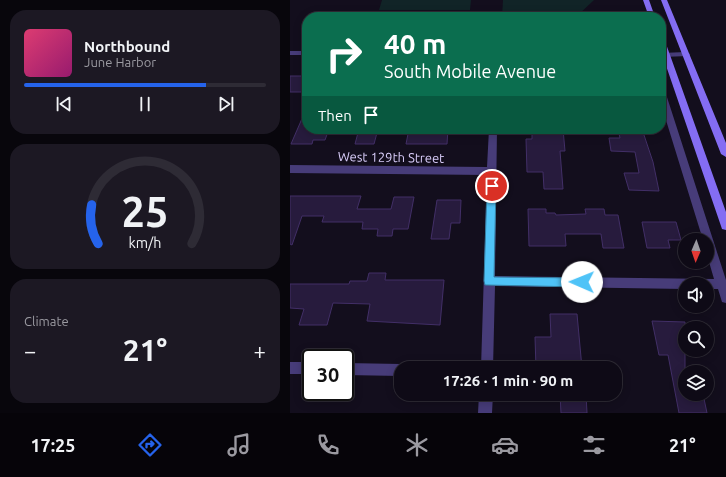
<!DOCTYPE html>
<meta charset="utf-8">
<style>
body{margin:0;font-family:Ubuntu,sans-serif;background:#1c1823;color:#f1f3f6;height:100vh;display:flex;flex-direction:column;font-size:15px;white-space:nowrap}
*{box-sizing:border-box;margin:0}
p{font-size:13px;color:#9b9aa1}
.icon{flex:none;width:22px;height:22px;fill:none;stroke:currentColor;stroke-width:2;stroke-linecap:round;stroke-linejoin:round}
.map{position:relative;flex:1;overflow:hidden}
.sheet{display:flex;flex-direction:column;gap:10px;padding:10px;background:#08060c;width:290px}
.sheet>*{flex:none}
.guide{position:absolute;left:12px;top:12px;width:364px;height:122px;border-radius:16px;box-shadow:0 2px 10px #0003,0 0 0 1px #2e2b35;background:#0b6e4f;color:#fff;overflow:hidden}
.needle{width:26px;rotate:182deg}
.buttons{position:absolute;left:388px;top:233px;display:grid;gap:8px}
.buttons a{display:grid;place-items:center;width:36px;height:36px;border-radius:50%;background:#0e0a16;box-shadow:0 2px 10px #0003,0 0 0 1px #2e2b35;font-size:20px}
.speed{position:absolute;left:12px;top:349px;display:flex;gap:8px;font-size:20px;font-weight:700;text-align:center}
.speed>*{display:grid;place-content:center;width:52px;height:52px;border-radius:50%;background:#0e0a16;box-shadow:0 2px 10px #0003,0 0 0 1px #2e2b35;line-height:1}
.speed .limit{border:2px solid #111;border-radius:6px;background:#fff;color:#111}
.pin{position:absolute;display:grid;place-items:center;width:34px;height:34px;color:#fff;margin:-17px;border:2px solid #fff;border-radius:50%;box-shadow:0 1px 4px #0007}
.me{position:absolute;width:44px;margin:-22px;rotate:271deg;stroke-linejoin:round;filter:drop-shadow(0 0 3px #0008)}
.turn{display:flex;align-items:center;gap:14px;height:84px;padding:0 16px;font-size:18px}
.turn .icon{width:52px;height:52px;stroke-width:2.5}
.turn b{display:block;font-size:28px;line-height:34px}
.then{display:flex;align-items:center;height:38px;padding:0 16px;background:#0003;gap:8px;font-size:15px}
.big{font-size:30px;font-weight:600;line-height:1.1}
.sheet .tile{flex:1;display:flex;flex-direction:column;justify-content:center;gap:6px;min-width:0;padding:0 14px;border-radius:16px;background:#1c1823}
.sheet .dial{align-items:center;gap:0}
.dial svg{height:104px;overflow:visible;fill:none;stroke:#2e2b35;stroke-width:7;stroke-linecap:round;text-anchor:middle}
.dial text{fill:#f1f3f6;stroke:none}
.song{display:flex;align-items:center;gap:12px}
.cover{width:48px;height:48px;border-radius:6px;background:linear-gradient(135deg,hsl(340 70% 55%),hsl(320 70% 35%))}
.played{height:4px;border-radius:2px;background:linear-gradient(90deg,#2563eb 75%,#2e2b35 75%)}
.keys{display:flex;justify-content:space-around;direction:ltr}
.heat{display:flex;justify-content:space-between;align-items:center;font-size:22px;direction:ltr}
.trip{position:absolute;left:104px;top:361px;width:228px;height:40px;border-radius:16px;background:#0e0a16;box-shadow:0 2px 10px #0003,0 0 0 1px #2e2b35;font-weight:600;line-height:40px;text-align:center}
.dock{display:flex;height:64px;justify-content:space-around;align-items:center;background:#060409;color:#9b9aa1}
.dock .icon{width:28px;height:28px}
.dock .current{color:#2563eb}
.dock b{font-size:18px;color:#f1f3f6}
main{display:flex;flex:1;min-height:0}
.map>svg:first-child{display:block}
</style>
<main>
<section class="sheet">
<div class="tile">
<div class="song"><i class="cover"></i><div><b>Northbound</b><p>June Harbor</p></div></div>
<div class="played"></div>
<div class="keys"><svg class="icon" aria-label="previous" viewBox="0 0 24 24"><path d="M18 5L8 12l10 7zM5 5v14"/></svg><svg class="icon" aria-label="pause" viewBox="0 0 24 24"><path d="M8 5v14M16 5v14"/></svg><svg class="icon" aria-label="next" viewBox="0 0 24 24"><path d="M6 5l10 7-10 7zM19 5v14"/></svg></div>
</div>
<div class="tile dial"><svg viewBox="0 0 100 80">
<path d="M14 69A42 42 0 1 1 86 69"/>
<path d="M14 69A42 42 0 0 1 9 39" stroke="#2563eb"/>
<text x="50" y="56" font-size="32" font-weight="700">25</text>
<text x="50" y="72" font-size="11">km/h</text>
</svg></div>
<div class="tile"><p>Climate</p>
<div class="heat"><a>−</a><b class="big">21°</b><a>+</a></div>
</div>
</section>
<div class="map">
<svg width="436" height="413" viewBox="0 0 436 413">
<rect width="100%" height="100%" fill="#130e1d"/>
<path fill="#112427" d="M92 0H181L180 10H89Z
M213 0H304L286 17H212Z"/>
<path fill="#271b3d" stroke="#422f67" d="M0 76H17V81L12 92H0Z
M17 107V129H39L35 140H23L22 144H1Z
M69 129H88L84 144H65Z
M119 129H158L157 144H116Z
M242 129H273L275 151H270L273 189H254L253 172H237L236 139H242Z
M328 129H352L363 162 369 191 339 190 334 173H349L345 152 321 151 319 138H330Z
M0 196H71L67 209H101L104 197H124L118 229H103L102 236H87L88 229H72L73 222H32L34 216H12L2 245 0 244Z
M147 200H171L170 223H161L159 239H141Z
M238 209H256V213H265L266 215 296 214 295 209H314L315 215H328L334 248H313L311 234H275L276 246H239Z
M352 222H386L391 240H378L380 248H357Z
M79 273H96L95 280H154L150 325 77 321 80 304 43 303 37 325H9L14 309 0 308V284H59L60 281H77Z
M260 314H287L292 368H246L245 337H261Z
M362 321 395 322V394H413L417 413H389L378 355H369Z
M270 394H296L297 413H271Z"/>
<g fill="none" stroke-linecap="round" stroke-linejoin="round">
<path fill="#473c79" fill-rule="evenodd" d="M0 51H17V55H0Z
M396 52 400 54 399 56 371 57V53Z
M371 88 375 91 436 280V303L432 302 428 289H417V284H395V289L205 286 203 368H191L197 175 0 173V165L197 167 199 129H207L205 276 424 279 417 255V240H413L371 104Z
M0 362H21V374H0Z
M55 363 111 364 116 365 117 368H111V376L55 375Z
M189 394H203L202 413H188Z"/>
<path fill="#846df3" fill-rule="evenodd" d="M353 0H359L365 17H359Z
M371 0H377L436 143V157L431 154Z
M371 39 375 41 436 212V230L432 229 431 226 371 51Z"/>
</g>
<path fill="#4fc3f7" stroke="#337fa1" d="M202 183 206 186 204 277 292 278 295 279 297 282 295 286 292 287 195 285 194 281 197 186Z"/>
<g text-anchor="middle" dominant-baseline="central" stroke-width="4" stroke-linejoin="round" paint-order="stroke">
<g font-size="13" fill="#dacefb" stroke="#130e1d">
<text transform="translate(101 157) rotate(1)">West 129th Street</text>
</g>
</g>
</svg>
<div class="buttons">
<a><svg class="needle" viewBox="-14 -14 28 28"><path d="M0-13l5 13h-10z" fill="#e53935"/><path d="M0 13l5-13h-10z" fill="#9b9aa1"/></svg></a>
<a><svg class="icon" aria-label="sound" viewBox="0 0 24 24"><path d="M4 9h4l5-4v14l-5-4H4zM17 9q2 3 0 6"/></svg></a>
<a><svg class="icon" aria-label="search" viewBox="0 0 24 24"><circle cx="10" cy="10" r="6"/><path d="M15 15l6 6"/></svg></a>
<a><svg class="icon" aria-label="layers" viewBox="0 0 24 24"><path d="M12 4l9 5-9 5-9-5zM3 14l9 5 9-5"/></svg></a>
</div>
<div class="speed"><div class="limit">30</div></div>
<div class="pin" style="left:202px;top:186px;background:#d93025"><svg class="icon" aria-label="arrive" viewBox="0 0 24 24"><path d="M6 21V4h12l-3 4 3 4H6"/></svg></div>
<svg class="me" style="left:292px;top:282px" viewBox="-20 -20 40 40"><circle r="19" fill="#fff"/><path d="M0-13L10 11 0 6-10 11z" fill="#4fc3f7"/></svg>
<div class="trip">17:26 · 1 min · 90 m</div>
<div class="guide">
<div class="turn"><svg class="icon" aria-label="right" viewBox="0 0 24 24"><path d="M7 20v-9h11M14 6l5 5-5 5"/></svg><div><b>40 m</b>South Mobile Avenue</div></div>
<div class="then">Then<svg class="icon" aria-label="arrive" viewBox="0 0 24 24"><path d="M6 21V4h12l-3 4 3 4H6"/></svg></div>
</div>
</div>
</main>
<nav class="dock">
<b>17:25</b>
<svg class="icon current" aria-label="directions" viewBox="0 0 24 24"><path d="M12 3l9 9-9 9-9-9zM9 14v-3h6M13 9l2 2-2 2"/></svg>
<svg class="icon" aria-label="music" viewBox="0 0 24 24"><path d="M9 18V5l10-2v13"/><circle cx="6" cy="18" r="3"/><circle cx="16" cy="16" r="3"/></svg>
<svg class="icon" aria-label="phone" viewBox="0 0 24 24"><path d="M5 4h4l2 5-3 2q2 4 5 5l2-3 5 2v4C11 20 4 13 5 4z"/></svg>
<svg class="icon" aria-label="climate" viewBox="0 0 24 24"><path d="M12 3v18M4 7l16 10M4 17L20 7"/></svg>
<svg class="icon" aria-label="car" viewBox="0 0 24 24"><path d="M5 17H2v-5l4-1 3-4h7l3 4 3 1v5h-3M9 17h6M6 11h13"/><circle cx="7" cy="17" r="2"/><circle cx="17" cy="17" r="2"/></svg>
<svg class="icon" aria-label="filters" viewBox="0 0 24 24"><path d="M4 7h16M4 17h16"/><circle cx="9" cy="7" r="2"/><circle cx="15" cy="17" r="2"/></svg>
<b>21°</b>
</nav>
